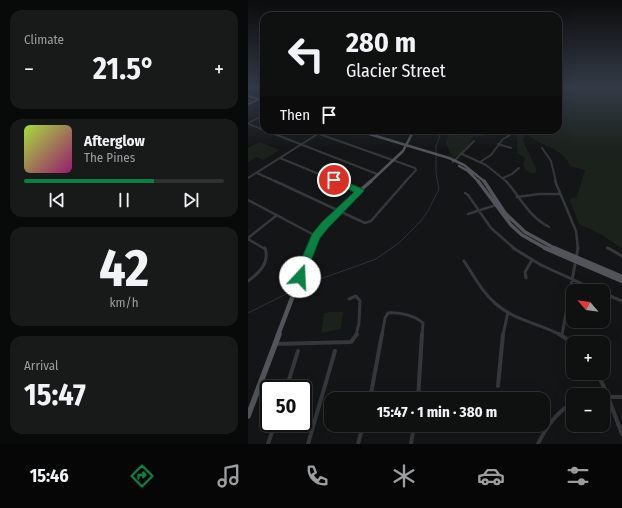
<!DOCTYPE html>
<meta charset="utf-8">
<style>
body{margin:0;font-family:"Fira Sans Condensed",sans-serif;background:#181919;color:#f1f3f6;height:100vh;display:flex;flex-direction:column;font-size:15px;white-space:nowrap}
*{box-sizing:border-box;margin:0}
p{font-size:13px;color:#9b9d9f}
.icon{flex:none;width:22px;height:22px;fill:none;stroke:currentColor;stroke-width:2;stroke-linecap:round;stroke-linejoin:round}
.map{position:relative;flex:1;overflow:hidden}
.side{display:flex;flex-direction:column;gap:10px;padding:10px;background:#080909;width:248px}
.side>*{flex:none}
.guide{position:absolute;left:12px;top:12px;width:302px;height:122px;border-radius:12px;box-shadow:0 4px 16px #0002,0 0 0 1px #2f3030;background:#0f1010;color:#f1f3f6;overflow:hidden}
.needle{width:26px;rotate:298deg}
.fabs{position:absolute;left:318px;top:284px;display:grid;gap:8px}
.fabs a{display:grid;place-items:center;width:44px;height:44px;border-radius:8px;background:#0f1010;box-shadow:0 4px 16px #0002,0 0 0 1px #2f3030;font-size:20px}
.speed{position:absolute;left:12px;top:380px;display:flex;gap:8px;font-size:20px;font-weight:700;text-align:center}
.speed>*{display:grid;place-content:center;width:52px;height:52px;border-radius:50%;background:#0f1010;box-shadow:0 4px 16px #0002,0 0 0 1px #2f3030;line-height:1}
.speed .limit{border:2px solid #111;border-radius:6px;background:#fff;color:#111}
.pin{position:absolute;display:grid;place-items:center;width:34px;height:34px;color:#fff;margin:-17px;border:2px solid #fff;border-radius:50%;box-shadow:0 1px 4px #0007}
.me{position:absolute;width:44px;margin:-22px;rotate:20deg;stroke-linejoin:round;filter:drop-shadow(0 0 3px #0008)}
.turn{display:flex;align-items:center;gap:14px;height:84px;padding:0 20px;font-size:18px}
.turn .icon{width:52px;height:52px;stroke-width:2.5}
.turn b{display:block;font-size:28px;line-height:34px}
.then{display:flex;align-items:center;height:38px;padding:0 20px;background:#0003;gap:8px;font-size:15px}
.big{font-size:30px;font-weight:700;line-height:1.1}
.side .widget{flex:1;display:flex;flex-direction:column;justify-content:center;gap:6px;min-width:0;padding:0 14px;border-radius:12px;background:#181919}
.side .dial{align-items:center;gap:0}
.dial b{font-size:52px;line-height:1}
.song{display:flex;align-items:center;gap:12px}
.cover{width:48px;height:48px;border-radius:6px;background:linear-gradient(135deg,hsl(80 70% 55%),hsl(320 70% 35%))}
.played{height:4px;border-radius:2px;background:linear-gradient(90deg,#0b8043 65%,#2f3030 65%)}
.keys{display:flex;justify-content:space-around;direction:ltr}
.heat{display:flex;justify-content:space-between;align-items:center;font-size:22px;direction:ltr}
.trip{position:absolute;left:76px;top:392px;width:226px;height:40px;border-radius:12px;background:#0f1010;box-shadow:0 4px 16px #0002,0 0 0 1px #2f3030;font-weight:700;line-height:40px;text-align:center}
.tab-bar{display:flex;height:64px;justify-content:space-around;align-items:center;background:#060606;color:#9b9d9f}
.tab-bar .icon{width:28px;height:28px}
.tab-bar .selected{color:#0b8043}
.tab-bar b{font-size:18px;color:#f1f3f6}
main{display:flex;flex:1;min-height:0}
.map>svg:first-child{display:block}
</style>
<main>
<section class="side">
<div class="widget"><p>Climate</p>
<div class="heat"><a>−</a><b class="big">21.5°</b><a>+</a></div>
</div>
<div class="widget">
<div class="song"><i class="cover"></i><div><b>Afterglow</b><p>The Pines</p></div></div>
<div class="played"></div>
<div class="keys"><svg class="icon" aria-label="previous" viewBox="0 0 24 24"><path d="M18 5L8 12l10 7zM5 5v14"/></svg><svg class="icon" aria-label="pause" viewBox="0 0 24 24"><path d="M8 5v14M16 5v14"/></svg><svg class="icon" aria-label="next" viewBox="0 0 24 24"><path d="M6 5l10 7-10 7zM19 5v14"/></svg></div>
</div>
<div class="widget dial"><b>42</b><p>km/h</p></div>
<div class="widget"><p>Arrival</p><b class="big">15:47</b></div>
</section>
<div class="map">
<svg width="374" height="444" viewBox="0 0 374 444">
<rect width="100%" height="100%" fill="#141516"/>
<path fill="#1b211b" d="M310 87H374V249L354 235 331 224 322 201 323 198 329 197 337 170 322 166C317 153 306 150 296 145 290 142 285 138 279 135H277L275 141 288 168V173C281 174 279 171 275 165L277 158 269 153C270 145 270 136 265 130H310Z
M203 130H248L243 134 228 137 226 135C222 142 213 157 204 158L198 143Z
M11 142 32 150 15 160 8 157 0 162V148Z
M83 312H95L93 329 73 333 76 313Z"/>
<g fill="none" stroke-linecap="round" stroke-linejoin="round">
<path stroke="#2b343a" stroke-width="1" d="M50 287 128 259 152 242 172 222 180 211 191 189 188 173V146L194 130
M0 313 46 290"/>
<path stroke="#35373b" stroke-width="1.5" d="M10 87 15 89
M0 89 3 87
M0 123 16 115
M0 124 14 129"/>
<path stroke="#35373b" stroke-width="2" d="M11 128 129 174
M60 130 167 168 168 170 157 182
M143 130 155 134
M250 144 263 148
M294 148 303 161 308 182
M214 154 238 165 259 182
M32 158 90 182
M205 162 226 141
M232 162 243 155 255 139 262 135
M9 173 29 182
M0 178 76 130
M255 178 264 174 271 168"/>
<path stroke="#35373b" stroke-width="2.5" d="M27 181 117 223 123 221 158 181
M88 181 112 191
M258 181C273 198 281 217 301 227
M307 181 328 231 330 249
M217 193 220 195 243 228 267 249
M269 197 291 194H312
M0 200 68 236
M220 214 248 205
M0 238 29 215
M0 239 17 249
M359 248 362 249"/>
<path stroke="#35373b" stroke-width="3" d="M265 248 293 265 350 291
M360 248 374 256
M216 261C226 276 234 292 248 304 266 320 292 324 313 335
M278 278 277 272 284 260
M0 281C11 273 22 263 17 248
M355 293 374 301
M101 299 108 296 112 301 111 323 108 335
M134 335 137 318 140 313C151 312 166 315 175 323L174 335
M255 335 260 312
M314 335 330 248"/>
<path stroke="#35373b" stroke-width="4" d="M311 334 325 343
M27 344 103 342 109 334
M349 373 357 389 374 434
M250 386 255 334
M38 389 50 351
M355 397H374
M122 399 134 334
M170 399 174 334
M20 444 27 423
M60 444 87 351
M110 444 115 425
M163 444 166 425
M290 444C298 427 308 412 325 403"/>
<path stroke="#51545a" stroke-width="2" d="M0 96 16 101
M0 104 16 97"/>
<path stroke="#51545a" stroke-width="2.5" d="M108 130 201 158 216 165 237 182
M211 166 220 171 231 182
M122 182 155 151 166 130"/>
<path stroke="#51545a" stroke-width="3.5" d="M230 181 263 225 274 235 299 249
M236 181 257 213 277 232 308 249
M62 249C73 221 101 201 123 181"/>
<path stroke="#51545a" stroke-width="4.5" d="M297 248 374 281
M306 248 374 277
M30 335 63 248"/>
<path stroke="#51545a" stroke-width="5.5" d="M0 416 31 334"/>
<path stroke="#484b50" stroke-width="1" stroke-dasharray="3 2.5" stroke-linecap="butt" d="M0 101 16 94"/>
</g>
<linearGradient id="sky" x2="0" y2="1"><stop stop-color="#0b0c0c"/><stop offset="0.58" stop-color="#343b47"/><stop offset="1" stop-color="#343b47" stop-opacity="0"/></linearGradient>
<rect width="374" height="150" fill="url(#sky)"/>
<path fill="#0b8043" stroke="#07532c" d="M86 177 115 189 116 191 81 227 72 238 55 281 52 282 48 281 46 277 64 234 74 222 106 192 83 182V178Z"/>
</svg>
<div class="fabs">
<a><svg class="needle" viewBox="-14 -14 28 28"><path d="M0-13l5 13h-10z" fill="#e53935"/><path d="M0 13l5-13h-10z" fill="#9b9d9f"/></svg></a>
<a>+</a>
<a>−</a>
</div>
<div class="speed"><div class="limit">50</div></div>
<div class="pin" style="left:86px;top:180px;background:#d93025"><svg class="icon" aria-label="arrive" viewBox="0 0 24 24"><path d="M6 21V4h12l-3 4 3 4H6"/></svg></div>
<svg class="me" style="left:52px;top:277px" viewBox="-20 -20 40 40"><circle r="19" fill="#fff"/><path d="M0-13L10 11 0 6-10 11z" fill="#0b8043"/></svg>
<div class="trip">15:47 · 1 min · 380 m</div>
<div class="guide">
<div class="turn"><svg class="icon" aria-label="left" viewBox="0 0 24 24"><path d="M17 20v-9H6M10 6l-5 5 5 5"/></svg><div><b>280 m</b>Glacier Street</div></div>
<div class="then">Then<svg class="icon" aria-label="arrive" viewBox="0 0 24 24"><path d="M6 21V4h12l-3 4 3 4H6"/></svg></div>
</div>
</div>
</main>
<nav class="tab-bar">
<b>15:46</b>
<svg class="icon selected" aria-label="directions" viewBox="0 0 24 24"><path d="M12 3l9 9-9 9-9-9zM9 14v-3h6M13 9l2 2-2 2"/></svg>
<svg class="icon" aria-label="music" viewBox="0 0 24 24"><path d="M9 18V5l10-2v13"/><circle cx="6" cy="18" r="3"/><circle cx="16" cy="16" r="3"/></svg>
<svg class="icon" aria-label="phone" viewBox="0 0 24 24"><path d="M5 4h4l2 5-3 2q2 4 5 5l2-3 5 2v4C11 20 4 13 5 4z"/></svg>
<svg class="icon" aria-label="climate" viewBox="0 0 24 24"><path d="M12 3v18M4 7l16 10M4 17L20 7"/></svg>
<svg class="icon" aria-label="car" viewBox="0 0 24 24"><path d="M5 17H2v-5l4-1 3-4h7l3 4 3 1v5h-3M9 17h6M6 11h13"/><circle cx="7" cy="17" r="2"/><circle cx="17" cy="17" r="2"/></svg>
<svg class="icon" aria-label="filters" viewBox="0 0 24 24"><path d="M4 7h16M4 17h16"/><circle cx="9" cy="7" r="2"/><circle cx="15" cy="17" r="2"/></svg>
</nav>
